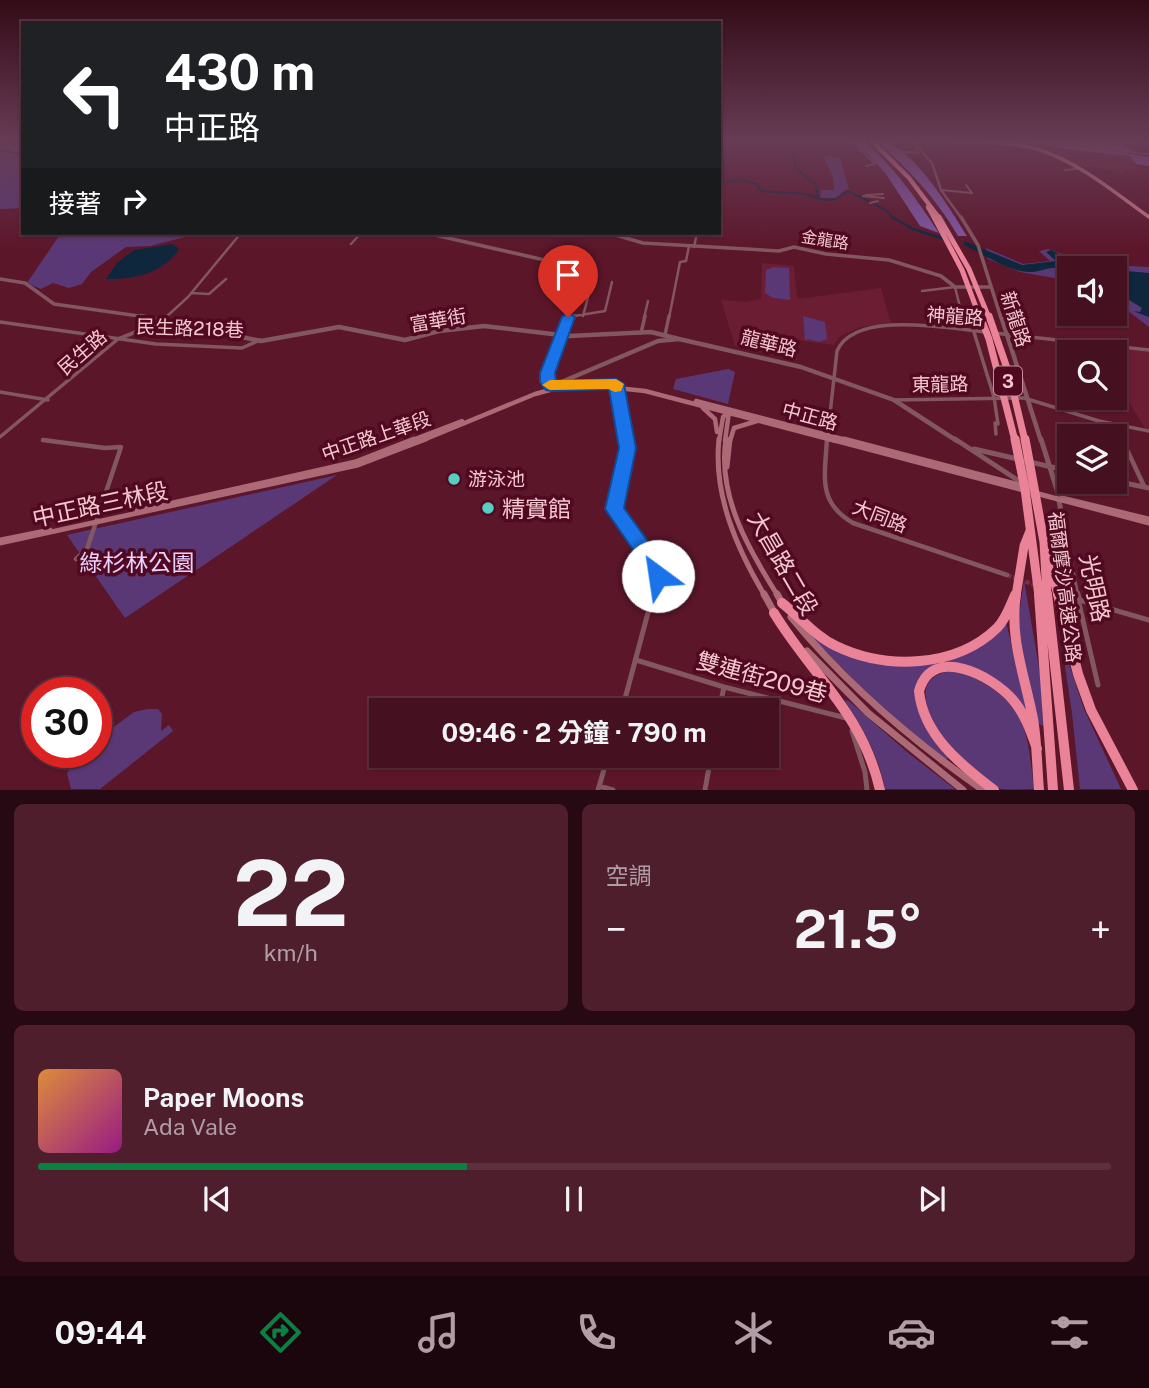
<!DOCTYPE html>
<html lang="zh-TW">
<meta charset="utf-8">
<style>
body{margin:0;font-family:"Public Sans","Noto Sans TC",sans-serif;background:#4f1e2d;color:#f1f3f6;height:100vh;display:flex;flex-direction:column;font-size:26px;white-space:nowrap}
*{box-sizing:border-box;margin:0}
p{font-size:23px;color:#b09da5}
.icon{flex:none;width:38px;height:38px;fill:none;stroke:currentColor;stroke-width:2;stroke-linecap:round;stroke-linejoin:round}
.map{position:relative;height:790px;overflow:hidden}
.sheet{display:flex;flex-direction:column;gap:14px;padding:14px;background:#260912;flex:1}
.sheet>*{flex:none}
.hud{position:absolute;left:21px;top:21px;width:700px;height:214px;border-radius:0px;box-shadow:0 2px 5px #0004,0 0 0 2px #5d303e;background:#202124;color:#fff;overflow:hidden}
.tools{position:absolute;left:1057px;top:256px;display:grid;gap:14px}
.tools a{display:grid;place-items:center;width:70px;height:70px;border-radius:0px;background:#451020;box-shadow:0 2px 5px #0004,0 0 0 2px #5d303e;font-size:35px}
.speed{position:absolute;left:21px;top:677px;display:flex;gap:14px;font-size:35px;font-weight:700;text-align:center}
.speed>*{display:grid;place-content:center;width:91px;height:91px;border-radius:50%;background:#451020;box-shadow:0 2px 5px #0004,0 0 0 2px #5d303e;line-height:1}
.speed .limit{border:10px solid #d22;background:#fff;color:#111}
.pin{position:absolute;display:grid;place-items:center;width:60px;height:60px;color:#fff;margin:-72px -30px;border-radius:50% 50% 50% 0;rotate:-45deg;box-shadow:0 0 7px #0007}
.pin .icon{rotate:45deg}
.me{position:absolute;width:77px;margin:-38px;rotate:329deg;stroke-linejoin:round;filter:drop-shadow(0 0 5px #0008)}
.turn{display:flex;align-items:center;gap:24px;height:147px;padding:0 28px;font-size:32px}
.turn .icon{width:91px;height:91px;stroke-width:2.5}
.turn b{display:block;font-size:49px;line-height:60px}
.then{display:flex;align-items:center;height:66px;padding:0 28px;background:#0003;gap:14px;font-size:26px}
.big{font-size:52px;font-weight:700;line-height:1.1}
.sheet .widget{flex:1;display:flex;flex-direction:column;justify-content:center;gap:10px;min-width:0;padding:0 24px;border-radius:10px;background:#4f1e2d}
.sheet .dial{align-items:center;gap:0}
.dial b{font-size:91px;line-height:1}
.song{display:flex;align-items:center;gap:21px}
.cover{width:84px;height:84px;border-radius:10px;background:linear-gradient(135deg,hsl(30 70% 55%),hsl(310 70% 35%))}
.played{height:7px;border-radius:4px;background:linear-gradient(90deg,#0b8043 40%,#5d303e 40%)}
.keys{display:flex;justify-content:space-around;direction:ltr}
.heat{display:flex;justify-content:space-between;align-items:center;font-size:38px;direction:ltr}
.sheet .tiles{flex:1;display:grid;gap:14px;grid-template-columns:1fr 1fr}
.widget:last-child{grid-column:span 2}
.trip{position:absolute;left:369px;top:698px;width:410px;height:70px;border-radius:0px;background:#451020;box-shadow:0 2px 5px #0004,0 0 0 2px #5d303e;font-weight:700;line-height:70px;text-align:center}
.tabs{display:flex;height:112px;justify-content:space-around;align-items:center;background:#1c060d;color:#b09da5}
.tabs .icon{width:49px;height:49px}
.tabs .selected{color:#0b8043}
.tabs b{font-size:32px;color:#f1f3f6}
.map>svg:first-child{display:block}
</style>
<div class="map">
<svg width="1149" height="790" viewBox="0 0 1149 790">
<rect width="100%" height="100%" fill="#5c162a"/>
<path fill="#6b1d33" d="M1048 146 1127 155 1139 172 1125 170 1122 174 1100 168 1078 166 1056 153 1042 148Z
M762 263 794 266 797 299 881 288 891 323 860 327 839 337 834 345 797 340V360L735 346 721 300 746 302 761 299Z
M1091 345 1149 352V429L1145 428 1115 380V352H1096Z"/>
<path fill="#5a3876" d="M0 145 23 146V208L0 209Z
M827 156 840 157 849 190H845L836 198H820L821 190H834L833 177 824 158Z
M61 233H201L150 246 126 247 91 272 82 284 69 288 53 283 41 289 27 283Z
M986 248 1023 264 1050 261 1039 251 1048 249 1062 254H1077L1093 264 1149 267V327L1115 301V268H1069V281L1065 280 1020 272 988 259Z
M773 267 789 268 790 300 773 298 765 293 766 270Z
M803 316 825 322 827 339 819 342 808 339 805 341Z
M728 369 735 372 728 404 673 389 676 379Z
M337 475 125 618 67 535Z
M1024 580 1041 679 1043 726 1038 723 1017 629Z
M1006 622 1030 723 1008 689 943 664 928 668 919 677 915 693 917 708 937 745 949 758 946 759 887 714 802 627C844 659 874 670 926 662 936 660 949 660 958 656 975 650 992 632 1006 622Z
M1061 640 1084 709 1121 789H1080L1072 713Z
M953 671C965 672 973 677 983 683 1029 708 1028 742 1034 789 1024 789 1011 790 1002 789 969 781 881 678 953 671Z
M844 700 849 701 907 752 955 789H885C878 755 864 729 844 700Z
M148 709H158L162 714 161 731 169 725 173 731 100 789H71L67 773 81 753 96 752V740L134 712Z"/>
<path fill="#8156a6" d="M849 140H863C894 167 916 198 939 233L920 226 886 174 867 153Z
M875 140C910 140 950 209 967 236H958C936 198 908 168 875 140Z
M1009 140H1077L1115 144 1077 146H1122L1139 153 1100 149 1149 157V166L1136 164 1129 156 1051 147 1068 145 1029 144Z"/>
<path fill="#0e273c" d="M964 241 1022 265 1056 261 1046 252 1051 250 1087 268H1069V276C1051 260 1047 273 1027 272 1005 270 984 254 964 245Z
M173 244 179 249C164 273 133 280 106 279L117 263 134 250Z
M1115 270 1149 273V317L1133 311 1140 312 1142 308 1115 291Z"/>
<g fill="none" stroke-linecap="round" stroke-linejoin="round">
<path stroke="#0e273c" stroke-width="2" d="M719 149 724 148 723 183
M793 149 796 169 816 184 818 198"/>
<path stroke="#0e273c" stroke-width="2" d="M0 150 23 155
M719 183 740 180 757 184 761 191 805 194 824 200 836 199 848 191 886 210 894 219"/>
<path stroke="#0e273c" stroke-width="2.5" d="M892 217 913 229 947 240"/>
<path stroke="#733143" stroke-width="2" stroke-dasharray="2 1" stroke-linecap="butt" d="M865 149 894 151"/>
<path stroke="#733143" stroke-width="4.5" stroke-dasharray="4.5 2" stroke-linecap="butt" d="M1007 575 1035 585"/>
<path stroke="#82575f" stroke-width="2" d="M887 140 900 141
M1067 146 1149 154
M865 149 859 148 875 164 866 166
M894 151 918 153 915 149 919 148
M1065 170 1076 169
M966 185 972 193
M941 190 972 193
M866 195 883 194
M863 196 884 198
M870 203 878 201"/>
<path stroke="#82575f" stroke-width="2.5" d="M351 244 361 233
M694 247 697 233
M922 291 955 287 961 311 969 318
M191 293 209 294 226 279
M583 316 594 275
M568 317 605 311 612 282
M165 318 188 297 241 233
M644 318 648 301
M669 318 680 262 686 261 689 246"/>
<path stroke="#82575f" stroke-width="3.5" d="M969 316 994 397 998 424 995 423 996 434
M568 317 575 316
M0 322 156 344 242 348 260 340
M641 333 645 316
M994 333 1149 350
M665 335 669 316
M616 384 621 399 626 441
M0 392 48 400
M894 400 1024 398 1099 421 1149 431
M1115 425 1123 441
M0 437 118 339 156 324 167 316
M43 440 52 441
M827 441 837 351C855 309 951 329 987 332"/>
<path stroke="#82575f" stroke-width="4.5" d="M626 439 627 448 615 509 657 568 658 576 653 596
M827 439C825 476 817 502 853 523L1007 575
M1122 439 1144 486
M43 440 105 448 121 447 87 549 76 559"/>
<path stroke="#82575f" stroke-width="5" d="M1069 597 1149 620
M1078 599 1098 685
M636 660 724 687 846 718
M622 710 653 594
M719 710 724 687
M852 731 865 772 867 790
M599 786 613 790
M598 790 608 756
M705 790 711 756"/>
<path stroke="#82575f" stroke-width="2.5" d="M911 140 932 163 941 190 962 219
M1003 140 1029 146
M1039 150 1046 145H1117L1137 140"/>
<path stroke="#82575f" stroke-width="3.5" d="M961 217 978 245 1001 318
M426 233 549 261 582 273 567 318
M609 233 643 243 779 251 794 247 826 254 889 260 941 276 955 287H991
M0 279 25 283 54 304 153 318"/>
<path stroke="#82575f" stroke-width="4.5" d="M140 316 261 341 339 327 405 340 439 331 484 326 569 336 651 332 679 339
M1001 316 1041 441
M552 386 658 341 679 339 801 367 894 400 957 441
M552 387 548 382V373L567 316"/>
<path stroke="#82575f" stroke-width="5" d="M955 439 1022 483
M1041 439 1057 490 1077 596
M974 449 1069 471
M1115 481 1149 488"/>
<path stroke="#82575f" stroke-width="7" d="M1077 594 1078 599"/>
<path stroke="#ac6976" stroke-width="4.5" d="M696 401 850 441
M703 408 715 419 717 432
M410 441 462 421
M421 441 535 394 561 387 589 385 645 391 836 441
M719 441 723 417 728 413
M725 441 729 412
M730 441 734 428 757 421"/>
<path stroke="#ac6976" stroke-width="5" d="M719 439C713 495 737 549 765 596
M726 439C717 496 749 550 778 596
M830 439 1023 490
M844 439 1023 486
M727 467 730 439
M1035 493 1149 523
M1062 498 1149 519
M137 511 355 462 414 439
M0 540 50 530
M0 543 358 465 426 439"/>
<path stroke="#ac6976" stroke-width="7" d="M764 594 774 612
M777 594 781 601
M791 617C847 685 911 740 983 790
M807 651 868 713 963 790"/>
<path stroke="#cd7788" stroke-width="3.5" d="M956 140C983 142 1011 142 1037 149 1079 162 1114 192 1149 217"/>
<path stroke="#ea8398" stroke-width="4.5" d="M871 140 909 178 940 219
M928 207 935 219"/>
<path stroke="#ea8398" stroke-width="5" d="M934 217 962 270 980 318
M939 217 969 269 989 318"/>
<path stroke="#ea8398" stroke-width="7" d="M980 316 989 339 1015 441
M989 316 1009 374 1025 441"/>
<path stroke="#ea8398" stroke-width="9" d="M1015 439 1025 489 1039 596
M1025 439 1044 542 1047 596
M1048 555 1058 596
M1016 596 1024 546 1030 531"/>
<path stroke="#ea8398" stroke-width="10" d="M1016 594C1009 638 1025 676 1033 719 1037 742 1037 767 1039 790
M1039 594 1053 790
M1047 594 1069 790
M1058 594 1078 674 1091 710 1133 790
M782 603C800 617 815 636 836 646 886 670 956 668 997 628 1006 619 1010 606 1015 595
M774 613C813 677 862 712 880 790
M994 790C961 765 923 735 919 691 932 644 993 676 1013 700 1025 714 1031 732 1037 749"/>
</g>
<linearGradient id="sky" x2="0" y2="1"><stop stop-color="#330c17"/><stop offset="0.56" stop-color="#663c55"/><stop offset="1" stop-color="#663c55" stop-opacity="0"/></linearGradient>
<rect width="1149" height="250" fill="url(#sky)"/>
<path fill="#1a73e8" stroke="#114b97" stroke-width="2" d="M568 313 575 317 555 373 556 381 616 379 624 384 636 448 624 508 667 568 669 576 665 582 658 585 651 582 647 570 605 509 619 448 609 389 552 391 546 390 540 382V373L562 317Z"/>
<path fill="#f59e0b" d="M616 379 624 384 621 391 615 392 608 389 550 390 542 385 550 380Z"/>
<g fill="#56cec3" stroke="#500921" stroke-width="2.5">
<circle cx="454" cy="479" r="7"/>
<circle cx="488" cy="508" r="7"/>
</g>
<g text-anchor="middle" dominant-baseline="central" stroke-width="7" stroke-linejoin="round" paint-order="stroke">
<g font-size="16" fill="#f3c7ce" stroke="#500921">
<text transform="translate(825 240) rotate(9)">金龍路</text>
</g>
<rect fill="#500921" stroke="#c28e9a" stroke-width="2" x="994" y="366.5" width="28" height="29" rx="5"/>
<g font-size="18" font-weight="bold" fill="#f3c7ce">
<text x="1008" y="381">3</text>
</g>
<g font-size="19" fill="#f3c7ce" stroke="#500921">
<text transform="translate(955 316) rotate(4)">神龍路</text>
<text transform="translate(1016 319) rotate(72)">新龍路</text>
<text transform="translate(438 320) rotate(-10)">富華街</text>
<text transform="translate(190 328) rotate(2)">民生路218巷</text>
<text transform="translate(769 343) rotate(14)">龍華路</text>
<text transform="translate(82 352) rotate(-41)">民生路</text>
<text transform="translate(940 384) rotate(-1)">東龍路</text>
<text transform="translate(810 416) rotate(15)">中正路</text>
<text transform="translate(376 436) rotate(-19)">中正路上華段</text>
<text transform="translate(880 516) rotate(21)">大同路</text>
<text transform="translate(1065 587) rotate(83)">福爾摩沙高速公路</text>
</g>
<g font-size="19" fill="#f3c7ce" stroke="#500921" text-anchor="start">
<text x="468" y="479">游泳池</text>
</g>
<g font-size="23" fill="#f3c7ce" stroke="#500921">
<text transform="translate(100 504) rotate(-12)">中正路三林段</text>
<text transform="translate(783 563) rotate(60)">大昌路二段</text>
<text transform="translate(1095 588) rotate(78)">光明路</text>
<text transform="translate(762 677) rotate(15)">雙連街209巷</text>
</g>
<g font-size="23" fill="#f3c7ce" stroke="#500921" text-anchor="start">
<text x="502" y="508">精實館</text>
</g>
<g font-size="23" fill="#e8d2fe" stroke="#500921">
<text x="137" y="562">綠杉林公園</text>
</g>
</g>
</svg>
<div class="tools">
<a><svg class="icon" aria-label="sound" viewBox="0 0 24 24"><path d="M4 9h4l5-4v14l-5-4H4zM17 9q2 3 0 6"/></svg></a>
<a><svg class="icon" aria-label="search" viewBox="0 0 24 24"><circle cx="10" cy="10" r="6"/><path d="M15 15l6 6"/></svg></a>
<a><svg class="icon" aria-label="layers" viewBox="0 0 24 24"><path d="M12 4l9 5-9 5-9-5zM3 14l9 5 9-5"/></svg></a>
</div>
<div class="speed"><div class="limit">30</div></div>
<div class="pin" style="left:568px;top:317px;background:#d93025"><svg class="icon" aria-label="arrive" viewBox="0 0 24 24"><path d="M6 21V4h12l-3 4 3 4H6"/></svg></div>
<svg class="me" style="left:658px;top:576px" viewBox="-20 -20 40 40"><circle r="19" fill="#fff"/><path d="M0-13L10 11 0 6-10 11z" fill="#1a73e8"/></svg>
<div class="trip">09:46 · 2 分鐘 · 790 m</div>
<div class="hud">
<div class="turn"><svg class="icon" aria-label="left" viewBox="0 0 24 24"><path d="M17 20v-9H6M10 6l-5 5 5 5"/></svg><div><b>430 m</b>中正路</div></div>
<div class="then">接著<svg class="icon" aria-label="right" viewBox="0 0 24 24"><path d="M7 20v-9h11M14 6l5 5-5 5"/></svg></div>
</div>
</div>
<section class="sheet">
<div class="tiles">
<div class="widget dial"><b>22</b><p>km/h</p></div>
<div class="widget"><p>空調</p>
<div class="heat"><a>−</a><b class="big">21.5°</b><a>+</a></div>
</div>
<div class="widget">
<div class="song"><i class="cover"></i><div><b>Paper Moons</b><p>Ada Vale</p></div></div>
<div class="played"></div>
<div class="keys"><svg class="icon" aria-label="previous" viewBox="0 0 24 24"><path d="M18 5L8 12l10 7zM5 5v14"/></svg><svg class="icon" aria-label="pause" viewBox="0 0 24 24"><path d="M8 5v14M16 5v14"/></svg><svg class="icon" aria-label="next" viewBox="0 0 24 24"><path d="M6 5l10 7-10 7zM19 5v14"/></svg></div>
</div>
</div>
</section>
<nav class="tabs">
<b>09:44</b>
<svg class="icon selected" aria-label="directions" viewBox="0 0 24 24"><path d="M12 3l9 9-9 9-9-9zM9 14v-3h6M13 9l2 2-2 2"/></svg>
<svg class="icon" aria-label="music" viewBox="0 0 24 24"><path d="M9 18V5l10-2v13"/><circle cx="6" cy="18" r="3"/><circle cx="16" cy="16" r="3"/></svg>
<svg class="icon" aria-label="phone" viewBox="0 0 24 24"><path d="M5 4h4l2 5-3 2q2 4 5 5l2-3 5 2v4C11 20 4 13 5 4z"/></svg>
<svg class="icon" aria-label="climate" viewBox="0 0 24 24"><path d="M12 3v18M4 7l16 10M4 17L20 7"/></svg>
<svg class="icon" aria-label="car" viewBox="0 0 24 24"><path d="M5 17H2v-5l4-1 3-4h7l3 4 3 1v5h-3M9 17h6M6 11h13"/><circle cx="7" cy="17" r="2"/><circle cx="17" cy="17" r="2"/></svg>
<svg class="icon" aria-label="filters" viewBox="0 0 24 24"><path d="M4 7h16M4 17h16"/><circle cx="9" cy="7" r="2"/><circle cx="15" cy="17" r="2"/></svg>
</nav>
